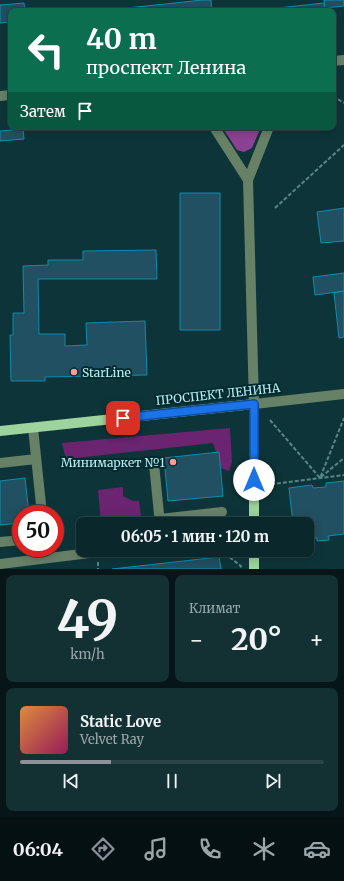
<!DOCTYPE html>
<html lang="ru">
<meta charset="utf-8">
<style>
body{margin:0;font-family:Merriweather,serif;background:#133033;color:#f1f3f6;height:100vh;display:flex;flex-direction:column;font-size:15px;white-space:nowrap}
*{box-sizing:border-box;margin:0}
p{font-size:13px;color:#99a6a9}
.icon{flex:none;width:22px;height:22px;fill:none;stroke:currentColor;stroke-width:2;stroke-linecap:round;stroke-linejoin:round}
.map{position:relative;height:569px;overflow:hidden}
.side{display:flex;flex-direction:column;gap:6px;padding:6px;background:#061618;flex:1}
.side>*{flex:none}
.banner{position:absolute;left:8px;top:8px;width:328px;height:122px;border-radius:8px;box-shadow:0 2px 10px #0003,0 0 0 1px #2a4447;background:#0b6e4f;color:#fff;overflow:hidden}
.speed{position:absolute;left:12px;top:505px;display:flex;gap:8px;font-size:20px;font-weight:700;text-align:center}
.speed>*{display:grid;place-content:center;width:52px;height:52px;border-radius:50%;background:#0a282b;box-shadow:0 2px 10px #0003,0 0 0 1px #2a4447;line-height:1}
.speed .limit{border:6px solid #d22;background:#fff;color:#111}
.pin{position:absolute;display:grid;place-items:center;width:34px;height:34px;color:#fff;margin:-17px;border-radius:8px;box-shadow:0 2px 6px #0006}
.me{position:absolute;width:44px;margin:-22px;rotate:0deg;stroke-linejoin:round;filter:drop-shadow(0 0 3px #0008)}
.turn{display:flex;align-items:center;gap:14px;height:84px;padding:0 12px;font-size:18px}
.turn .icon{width:52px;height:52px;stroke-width:2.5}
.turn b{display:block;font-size:28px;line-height:34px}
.then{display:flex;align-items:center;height:38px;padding:0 12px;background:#0003;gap:8px;font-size:15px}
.big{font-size:30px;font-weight:700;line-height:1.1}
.side .card{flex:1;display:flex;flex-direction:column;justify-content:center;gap:6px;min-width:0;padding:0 14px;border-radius:8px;background:#133033}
.side .dial{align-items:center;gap:0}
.dial b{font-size:52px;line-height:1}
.song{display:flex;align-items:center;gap:12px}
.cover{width:48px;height:48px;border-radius:6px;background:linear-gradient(135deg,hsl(30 70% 55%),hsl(330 70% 35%))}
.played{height:4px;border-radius:2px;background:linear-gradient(90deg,#8c9099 30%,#2a4447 30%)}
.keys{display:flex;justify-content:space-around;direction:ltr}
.heat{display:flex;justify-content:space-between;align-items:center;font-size:22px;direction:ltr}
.side .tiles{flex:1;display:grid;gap:6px;grid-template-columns:1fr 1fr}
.card:last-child{grid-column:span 2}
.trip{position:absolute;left:76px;top:517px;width:238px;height:40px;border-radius:8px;background:#0a282b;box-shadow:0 2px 10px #0003,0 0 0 1px #2a4447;font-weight:700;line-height:40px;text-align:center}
.tab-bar{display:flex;height:64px;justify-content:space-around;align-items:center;background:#041011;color:#99a6a9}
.tab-bar .icon{width:28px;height:28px}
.tab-bar .on{color:#8c9099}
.tab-bar b{font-size:18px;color:#f1f3f6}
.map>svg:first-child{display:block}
</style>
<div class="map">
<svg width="344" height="569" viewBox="0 0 344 569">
<rect width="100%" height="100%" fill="#0d3539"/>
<path fill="#6b2470" d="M230 428 232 462 229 471 221 468 213 443 66 459 62 443Z
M123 487V496L133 501H139L142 524H101L98 490Z"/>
<path fill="#8c4292" d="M222 127H261L252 148 244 152 237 150Z"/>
<path fill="#215062" stroke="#0d8baf" d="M203 0H211L212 11H98Z
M324 0H344V6L325 8Z
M24 3 25 11H11V22L0 23V5Z
M324 3 325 11H249Z
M23 129 24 139 0 141V131Z
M180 193H220V330H180Z
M344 208V241L321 243 317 212Z
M156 250 157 279H38L39 334H65V346L87 345 86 323 145 321 147 375 45 377V381H11L10 335H13V313H24L23 266 48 265V260H83V251Z
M344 273V291L315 295 313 277Z
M344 291V337L339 338 334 293Z
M219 452 223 496 168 501 164 458Z
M25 478 29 514H21V523L0 525V481Z
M344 481V534L328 536 329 540 317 541V538L307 539V524H293L289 488 312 485 313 488 326 487V483Z
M219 557 221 569H112Z"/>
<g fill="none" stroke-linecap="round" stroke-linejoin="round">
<path stroke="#58858a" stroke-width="2" stroke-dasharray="4 2" stroke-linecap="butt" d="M333 96 344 103
M275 208 344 145
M270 420 320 478 344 418
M321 477 344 458
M265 485 344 475
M220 550 241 566 239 569
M98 562V569"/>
<path stroke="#678167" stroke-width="10" d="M333 61 344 60
M0 96 11 95
M214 127 248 180
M269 127 248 180 254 404 344 394
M33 428 42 514
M0 463 36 459
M154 464 160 524
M160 519 222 512
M0 542 21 540
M0 564 114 550"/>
<path stroke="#9dd39d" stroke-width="10" d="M0 431 254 404V524
M254 550V569"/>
</g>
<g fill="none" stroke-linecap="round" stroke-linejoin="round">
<g stroke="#114b97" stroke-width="10">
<path id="route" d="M123 418 254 404V480"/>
</g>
<use href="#route" stroke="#1a73e8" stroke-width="7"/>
</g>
<g fill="#f59c95" stroke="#022b2f" stroke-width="1.5">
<circle cx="74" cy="372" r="4"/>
<circle cx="173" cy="462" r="4"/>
</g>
<g text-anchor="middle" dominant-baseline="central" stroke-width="4" stroke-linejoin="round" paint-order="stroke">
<g font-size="12" fill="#b7ecf2" stroke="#022b2f" text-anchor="start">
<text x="82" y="372">StarLine</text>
<text x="165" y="462" text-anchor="end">Минимаркет №1</text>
</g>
<g font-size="12" fill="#b7ecf2" stroke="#022b2f">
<text transform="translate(218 394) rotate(-6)">ПРОСПЕКТ ЛЕНИНА</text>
</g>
</g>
</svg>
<div class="speed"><div class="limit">50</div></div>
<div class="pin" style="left:123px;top:418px;background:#d93025"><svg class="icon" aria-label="arrive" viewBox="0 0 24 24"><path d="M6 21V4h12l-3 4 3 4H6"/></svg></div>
<svg class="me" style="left:254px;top:480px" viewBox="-20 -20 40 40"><circle r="19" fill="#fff"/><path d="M0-13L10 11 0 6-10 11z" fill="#1a73e8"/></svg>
<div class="trip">06:05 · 1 мин · 120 m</div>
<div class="banner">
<div class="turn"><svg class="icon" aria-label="left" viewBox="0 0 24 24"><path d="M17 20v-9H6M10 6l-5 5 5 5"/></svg><div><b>40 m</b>проспект Ленина</div></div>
<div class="then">Затем<svg class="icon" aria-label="arrive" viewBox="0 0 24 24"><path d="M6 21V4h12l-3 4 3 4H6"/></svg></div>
</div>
</div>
<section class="side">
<div class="tiles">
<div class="card dial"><b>49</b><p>km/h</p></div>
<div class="card"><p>Климат</p>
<div class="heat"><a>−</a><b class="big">20°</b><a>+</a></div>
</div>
<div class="card">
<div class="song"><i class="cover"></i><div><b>Static Love</b><p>Velvet Ray</p></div></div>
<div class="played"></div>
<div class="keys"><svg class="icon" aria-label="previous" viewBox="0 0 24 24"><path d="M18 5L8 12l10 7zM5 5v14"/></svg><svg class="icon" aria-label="pause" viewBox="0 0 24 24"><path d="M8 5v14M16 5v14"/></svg><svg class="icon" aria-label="next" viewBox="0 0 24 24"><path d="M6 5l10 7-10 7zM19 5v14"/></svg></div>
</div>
</div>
</section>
<nav class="tab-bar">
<b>06:04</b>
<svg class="icon on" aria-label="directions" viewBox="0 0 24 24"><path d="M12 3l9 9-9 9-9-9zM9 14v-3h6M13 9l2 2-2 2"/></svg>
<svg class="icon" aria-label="music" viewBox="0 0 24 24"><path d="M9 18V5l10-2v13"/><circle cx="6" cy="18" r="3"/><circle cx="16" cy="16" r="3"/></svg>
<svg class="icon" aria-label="phone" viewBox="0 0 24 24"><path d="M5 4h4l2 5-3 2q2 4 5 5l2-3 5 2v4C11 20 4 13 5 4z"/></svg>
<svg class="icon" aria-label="climate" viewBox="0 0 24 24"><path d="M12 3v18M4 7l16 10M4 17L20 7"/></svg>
<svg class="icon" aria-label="car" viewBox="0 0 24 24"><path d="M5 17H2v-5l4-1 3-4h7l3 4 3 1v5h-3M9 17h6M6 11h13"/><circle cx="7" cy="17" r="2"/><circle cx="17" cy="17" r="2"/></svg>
</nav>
